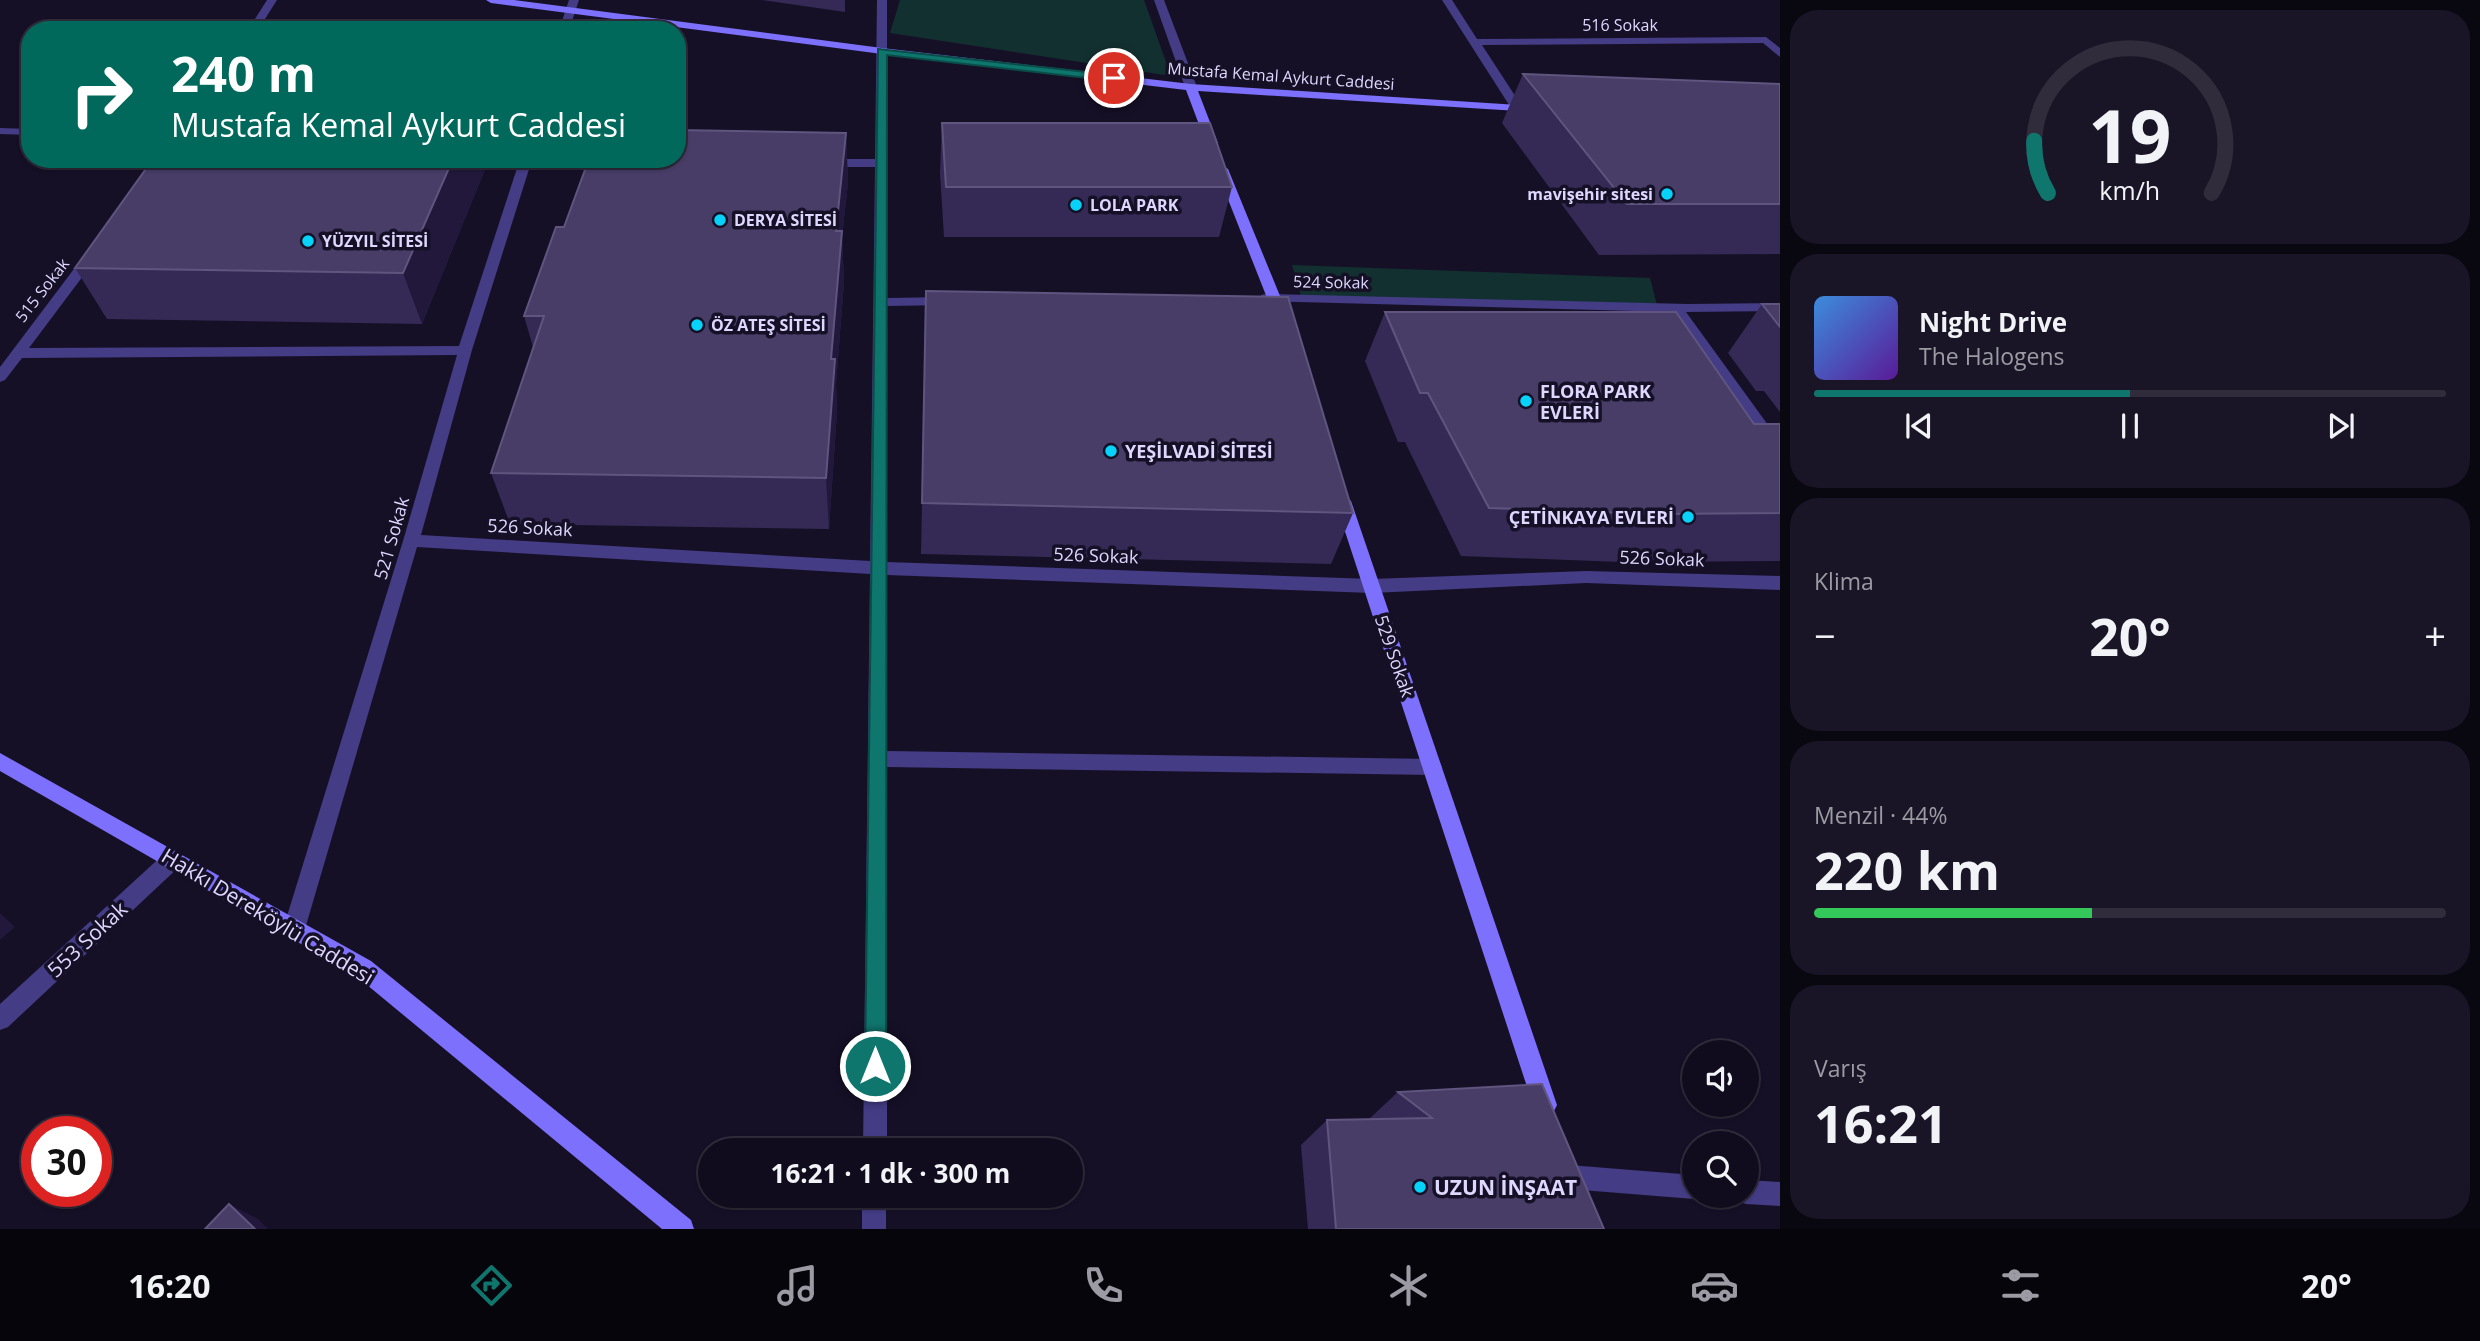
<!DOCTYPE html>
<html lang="tr">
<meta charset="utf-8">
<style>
body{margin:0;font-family:"Open Sans",sans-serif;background:#191526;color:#f1f3f6;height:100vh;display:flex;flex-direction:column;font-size:26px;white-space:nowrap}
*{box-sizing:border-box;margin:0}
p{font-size:23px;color:#9c9ba4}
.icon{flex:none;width:38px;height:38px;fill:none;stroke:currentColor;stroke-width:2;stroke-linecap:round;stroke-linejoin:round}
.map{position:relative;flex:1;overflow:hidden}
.panel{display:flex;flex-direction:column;gap:10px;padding:10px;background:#090710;width:700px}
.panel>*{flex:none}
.hud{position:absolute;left:21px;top:21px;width:665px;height:147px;border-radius:28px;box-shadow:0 2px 5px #0004,0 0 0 2px #302c3b;background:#00695c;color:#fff;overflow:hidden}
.buttons{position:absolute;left:1682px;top:1040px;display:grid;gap:14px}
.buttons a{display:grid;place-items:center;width:77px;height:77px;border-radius:50%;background:#100c1d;box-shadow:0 2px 5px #0004,0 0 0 2px #302c3b;font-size:35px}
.speed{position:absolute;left:21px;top:1116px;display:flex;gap:14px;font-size:35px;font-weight:700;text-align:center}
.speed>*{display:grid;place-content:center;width:91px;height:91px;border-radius:50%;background:#100c1d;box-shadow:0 2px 5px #0004,0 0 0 2px #302c3b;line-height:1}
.speed .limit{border:10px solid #d22;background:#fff;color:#111}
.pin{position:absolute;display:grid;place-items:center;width:60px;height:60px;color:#fff;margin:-30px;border:4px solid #fff;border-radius:50%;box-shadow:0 2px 7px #0007}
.me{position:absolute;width:77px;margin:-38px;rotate:0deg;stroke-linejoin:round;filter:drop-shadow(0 0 5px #0008)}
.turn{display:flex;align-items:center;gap:24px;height:147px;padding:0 35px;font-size:32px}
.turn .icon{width:91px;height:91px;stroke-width:2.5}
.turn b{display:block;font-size:49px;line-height:60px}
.big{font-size:52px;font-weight:700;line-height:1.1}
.panel .widget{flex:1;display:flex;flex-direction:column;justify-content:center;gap:10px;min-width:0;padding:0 24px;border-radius:28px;background:#191526}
.panel .dial{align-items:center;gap:0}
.dial svg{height:182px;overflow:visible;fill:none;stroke:#302c3b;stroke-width:7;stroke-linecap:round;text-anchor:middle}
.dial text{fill:#f1f3f6;stroke:none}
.song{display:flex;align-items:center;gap:21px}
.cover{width:84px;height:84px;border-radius:10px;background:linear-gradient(135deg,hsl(210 70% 55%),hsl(270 70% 35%))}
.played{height:7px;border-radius:4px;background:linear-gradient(90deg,#0f766e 50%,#302c3b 50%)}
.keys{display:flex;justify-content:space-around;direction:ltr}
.heat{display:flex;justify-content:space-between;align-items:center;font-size:38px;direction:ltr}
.charge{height:10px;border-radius:5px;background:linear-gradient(90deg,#34c759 44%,#302c3b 0)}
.trip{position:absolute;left:698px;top:1138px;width:385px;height:70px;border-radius:35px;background:#100c1d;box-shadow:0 2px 5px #0004,0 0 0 2px #302c3b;font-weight:700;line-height:70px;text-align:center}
.menu{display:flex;height:112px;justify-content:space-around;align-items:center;background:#06050c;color:#9c9ba4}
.menu .icon{width:49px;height:49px}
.menu .active{color:#0f766e}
.menu b{font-size:32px;color:#f1f3f6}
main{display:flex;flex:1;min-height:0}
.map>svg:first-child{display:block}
</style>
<main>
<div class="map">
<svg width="1780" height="1229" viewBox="0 0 1780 1229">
<rect width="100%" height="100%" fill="#161027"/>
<path fill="#133031" d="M900 0H1144L1171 76 890 33Z
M1292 265 1650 278 1657 305 1301 296Z"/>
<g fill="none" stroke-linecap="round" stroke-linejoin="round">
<path fill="#443c85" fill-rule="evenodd" d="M267 0H277L258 30H248Z
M569 0H579L569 30H559Z
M877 0H887V298L951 297 958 301 951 305 887 306V562L1372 579 1586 571 1780 576V590L1586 583 1372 593 887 575V751L1432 759 1439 761 1442 767 1439 773 1432 775 887 767V1150H863L870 574 417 547 305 929 302 936 294 939 286 936 283 929 403 541 457 355 22 358 5 380 0 382V367L86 253 91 252 98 256 29 348 459 346 520 159H612L618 163 616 166H530L472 350 421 535 870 561 875 167H825L819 163 825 159H875Z
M1154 0H1164L1197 87 1195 89 1185 87Z
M1442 0H1452L1477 39 1766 37 1780 48V57L1763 43 1482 45 1523 108 1517 111 1511 108Z
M0 128 30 129V135L0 134Z
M1266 294 1688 304 1780 303V311L1686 312 1768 425H1780V435L1759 434 1672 312 1261 301V295Z
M173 850 180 852 183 859 180 866 8 1027 0 1030V1004L166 852Z
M1569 1165 1694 1175V1195H1703L1694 1199 1569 1189 1560 1186 1557 1177 1560 1168Z
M1746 1180 1780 1182V1206L1746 1204 1737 1201 1735 1195H1746Z
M862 1195H886V1229H862Z"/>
<path fill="#7d70fc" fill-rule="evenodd" d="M486 0H514L882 48 1191 84 1532 106 1538 109 1532 112 1198 91 1218 143 1212 147 1206 143 1186 90 882 54 491 3Z
M1222 165 1228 169 1289 318 1287 321 1282 322 1275 318 1216 169Z
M1343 495 1351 501 1557 1105 1553 1113 1545 1117 1537 1113 1533 1105 1335 501Z
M0 753 371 961 691 1220 694 1229H662L355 975 0 771Z"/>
</g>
<path fill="#352a55" d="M762 0H845V12Z
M1523 74 1780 84V254L1599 255 1502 123Z
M942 123 1232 187 1219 237H944L940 173Z
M846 133 848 183 842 237 844 282 836 384 837 411 829 529 510 524 491 473 533 347 524 316 564 227Z
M153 159H487L488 162 422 324 107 319 75 268Z
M926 291 1353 513 1331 564 921 554Z
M1762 304H1780V412L1764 391H1756L1728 353Z
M1385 312 1754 424H1780V561L1621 562 1461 556 1405 442H1398L1365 361Z
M1398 1092 1604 1229H1308L1301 1145 1327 1120 1369 1119Z"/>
<path fill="#21183b" d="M846 133 848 183 842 237 844 282 836 384 837 411 829 529 826 478 836 231Z
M453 159H487L488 162 422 324 403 273Z
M0 913 15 927 0 940Z
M229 1204 258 1219 268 1229H255Z"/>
<path fill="#473d67" stroke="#5f557f" stroke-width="2" d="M1523 74 1780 84V204H1627Z
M942 123H1210L1232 187H946Z
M677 130 846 133 836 231H842L831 359H835L826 478 491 473 544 316H524L556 227H564L589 159H677Z
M153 159H453L403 273 75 268Z
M926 291 1288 297 1353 513 922 503Z
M1762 304H1780V327Z
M1385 312H1676L1754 424H1780V513L1656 514 1489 508 1428 393H1420Z
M1542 1084 1604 1229H1336L1327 1120 1432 1118 1398 1092Z
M229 1204 255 1229H205Z"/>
<path fill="#0f766e" stroke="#0a4d48" stroke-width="2" d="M878 49 1114 75 1119 78 1114 81 887 55 886 1066 883 1074 875 1077 868 1074 865 1066Z"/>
<g fill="#07d2fa" stroke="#161027" stroke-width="2.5">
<circle cx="1667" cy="194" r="7"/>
<circle cx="1076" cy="205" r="7"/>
<circle cx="720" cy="220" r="7"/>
<circle cx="308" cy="241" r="7"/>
<circle cx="697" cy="325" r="7"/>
<circle cx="1526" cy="401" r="7"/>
<circle cx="1111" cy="451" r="7"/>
<circle cx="1688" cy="517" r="7"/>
<circle cx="1420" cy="1187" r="7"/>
</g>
<g text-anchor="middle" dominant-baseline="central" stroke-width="7" stroke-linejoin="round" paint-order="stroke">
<g font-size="16" fill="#ded7fe" stroke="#161027">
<text x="1620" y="25">516 Sokak</text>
<text transform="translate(1281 76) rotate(4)">Mustafa Kemal Aykurt Caddesi</text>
<text transform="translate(1331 282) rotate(1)">524 Sokak</text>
<text transform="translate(42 290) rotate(-52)">515 Sokak</text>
</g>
<g font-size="16" font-weight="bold" fill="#ded7fe" stroke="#161027" text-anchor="start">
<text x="1653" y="194" text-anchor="end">mavişehir sitesi</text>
<text x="1090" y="205">LOLA PARK</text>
<text x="734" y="220">DERYA SİTESİ</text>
<text x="322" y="241">YÜZYIL SİTESİ</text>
<text x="711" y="325">ÖZ ATEŞ SİTESİ</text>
</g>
<g font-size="18" font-weight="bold" fill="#ded7fe" stroke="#161027" text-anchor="start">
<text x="1540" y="391">FLORA PARK<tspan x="1540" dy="21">EVLERİ</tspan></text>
<text x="1125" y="451">YEŞİLVADİ SİTESİ</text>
<text x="1674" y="517" text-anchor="end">ÇETİNKAYA EVLERİ</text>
</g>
<g font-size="18" fill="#ded7fe" stroke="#161027">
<text transform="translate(530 527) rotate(3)">526 Sokak</text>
<text transform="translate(391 538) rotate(-74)">521 Sokak</text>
<text transform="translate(1096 555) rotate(2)">526 Sokak</text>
<text transform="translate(1662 558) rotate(2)">526 Sokak</text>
<text transform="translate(1395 656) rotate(71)">529 Sokak</text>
</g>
<g font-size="21" fill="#ded7fe" stroke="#161027">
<text transform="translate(268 916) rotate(31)">Hakkı Dereköylü Caddesi</text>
<text transform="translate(87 939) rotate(-43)">553 Sokak</text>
</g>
<g font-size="21" font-weight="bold" fill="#ded7fe" stroke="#161027" text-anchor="start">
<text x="1434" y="1187">UZUN İNŞAAT</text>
</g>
</g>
</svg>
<div class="buttons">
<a><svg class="icon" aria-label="sound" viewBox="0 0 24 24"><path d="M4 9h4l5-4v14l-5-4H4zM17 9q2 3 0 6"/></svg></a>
<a><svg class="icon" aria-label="search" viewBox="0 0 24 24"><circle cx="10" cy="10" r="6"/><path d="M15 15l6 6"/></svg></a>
</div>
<div class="speed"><div class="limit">30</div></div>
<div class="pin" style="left:1114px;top:78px;background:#d93025"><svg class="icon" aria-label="arrive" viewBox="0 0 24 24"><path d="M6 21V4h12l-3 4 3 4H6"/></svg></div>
<svg class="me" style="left:875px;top:1066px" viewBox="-20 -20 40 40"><circle r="17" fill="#0f766e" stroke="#fff" stroke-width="3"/><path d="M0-11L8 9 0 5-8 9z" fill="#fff"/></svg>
<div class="trip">16:21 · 1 dk · 300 m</div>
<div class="hud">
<div class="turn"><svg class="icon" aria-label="right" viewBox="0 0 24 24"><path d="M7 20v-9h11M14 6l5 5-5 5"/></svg><div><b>240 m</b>Mustafa Kemal Aykurt Caddesi</div></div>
</div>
</div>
<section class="panel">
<div class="widget dial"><svg viewBox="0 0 100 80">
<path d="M14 69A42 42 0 1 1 86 69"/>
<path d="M14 69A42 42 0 0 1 8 46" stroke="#0f766e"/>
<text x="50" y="56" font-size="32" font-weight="700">19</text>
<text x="50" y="72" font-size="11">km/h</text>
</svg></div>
<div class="widget">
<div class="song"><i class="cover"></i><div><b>Night Drive</b><p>The Halogens</p></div></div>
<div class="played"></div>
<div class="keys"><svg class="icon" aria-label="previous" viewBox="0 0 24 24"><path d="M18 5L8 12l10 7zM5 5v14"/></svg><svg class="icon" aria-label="pause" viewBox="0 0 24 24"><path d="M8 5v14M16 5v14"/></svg><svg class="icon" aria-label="next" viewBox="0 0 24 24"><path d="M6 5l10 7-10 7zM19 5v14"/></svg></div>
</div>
<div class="widget"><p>Klima</p>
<div class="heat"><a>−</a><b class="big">20°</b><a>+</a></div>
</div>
<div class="widget"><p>Menzil · 44%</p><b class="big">220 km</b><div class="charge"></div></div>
<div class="widget"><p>Varış</p><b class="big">16:21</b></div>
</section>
</main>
<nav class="menu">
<b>16:20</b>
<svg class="icon active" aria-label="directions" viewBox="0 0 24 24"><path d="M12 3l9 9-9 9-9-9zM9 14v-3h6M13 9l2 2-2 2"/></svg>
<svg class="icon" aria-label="music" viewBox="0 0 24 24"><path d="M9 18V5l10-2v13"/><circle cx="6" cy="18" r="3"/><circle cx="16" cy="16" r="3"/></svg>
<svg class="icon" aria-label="phone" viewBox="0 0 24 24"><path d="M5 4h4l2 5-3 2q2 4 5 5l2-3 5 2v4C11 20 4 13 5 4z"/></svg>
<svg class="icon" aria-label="climate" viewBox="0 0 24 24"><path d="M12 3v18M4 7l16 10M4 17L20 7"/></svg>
<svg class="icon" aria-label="car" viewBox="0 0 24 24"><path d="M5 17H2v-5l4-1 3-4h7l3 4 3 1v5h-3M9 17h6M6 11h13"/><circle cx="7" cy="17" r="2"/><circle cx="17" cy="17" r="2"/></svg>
<svg class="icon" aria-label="filters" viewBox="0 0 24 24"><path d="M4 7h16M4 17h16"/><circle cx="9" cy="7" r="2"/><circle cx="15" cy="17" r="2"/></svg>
<b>20°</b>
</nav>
